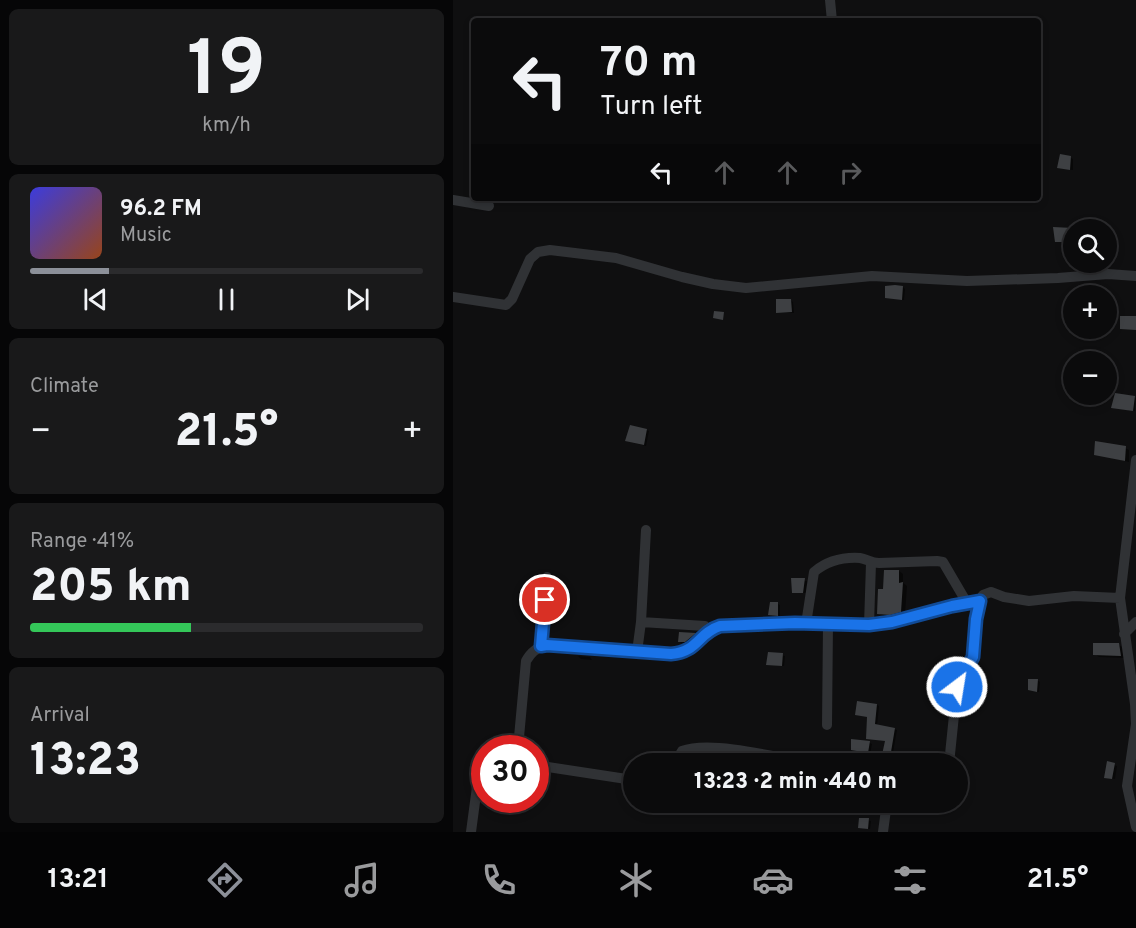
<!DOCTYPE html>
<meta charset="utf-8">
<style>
body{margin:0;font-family:Overpass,sans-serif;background:#19191a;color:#f1f3f6;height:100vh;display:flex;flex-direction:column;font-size:22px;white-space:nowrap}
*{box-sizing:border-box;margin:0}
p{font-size:20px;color:#9a9b9d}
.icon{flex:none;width:33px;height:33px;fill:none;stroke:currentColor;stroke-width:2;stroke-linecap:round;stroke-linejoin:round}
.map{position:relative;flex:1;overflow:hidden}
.panel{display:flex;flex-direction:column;gap:9px;padding:9px;background:#060607;width:453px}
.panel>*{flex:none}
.hud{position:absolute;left:18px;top:18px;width:570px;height:183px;border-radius:6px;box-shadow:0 3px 9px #0003,0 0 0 2px #2b2b2d;background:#0b0b0c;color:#f1f3f6;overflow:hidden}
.controls{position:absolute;left:610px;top:219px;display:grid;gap:12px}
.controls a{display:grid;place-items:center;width:54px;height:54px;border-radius:50%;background:#0b0b0c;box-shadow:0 3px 9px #0003,0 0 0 2px #2b2b2d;font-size:30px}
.speed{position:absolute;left:18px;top:735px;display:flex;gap:12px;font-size:30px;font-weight:700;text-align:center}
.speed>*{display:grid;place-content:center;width:78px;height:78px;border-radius:50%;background:#0b0b0c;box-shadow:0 3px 9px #0003,0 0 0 2px #2b2b2d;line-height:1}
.speed .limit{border:9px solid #d22;background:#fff;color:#111}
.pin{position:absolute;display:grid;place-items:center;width:51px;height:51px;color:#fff;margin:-26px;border:3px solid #fff;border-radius:50%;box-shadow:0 2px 6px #0007}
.me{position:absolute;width:66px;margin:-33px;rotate:31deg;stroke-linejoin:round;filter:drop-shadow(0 0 4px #0008)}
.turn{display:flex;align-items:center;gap:21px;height:126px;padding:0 30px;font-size:27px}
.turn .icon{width:78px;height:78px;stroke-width:2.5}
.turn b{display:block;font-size:42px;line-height:51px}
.lanes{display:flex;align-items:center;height:57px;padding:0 30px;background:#0003;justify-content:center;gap:30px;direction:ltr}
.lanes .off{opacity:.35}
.big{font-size:45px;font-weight:800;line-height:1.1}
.panel .widget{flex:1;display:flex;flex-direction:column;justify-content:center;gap:9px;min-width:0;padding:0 21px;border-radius:9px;background:#19191a}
.panel .dial{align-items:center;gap:0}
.dial b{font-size:78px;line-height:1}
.song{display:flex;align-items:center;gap:18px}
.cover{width:72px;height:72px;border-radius:9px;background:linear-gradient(135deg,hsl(240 70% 55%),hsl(20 70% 35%))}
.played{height:6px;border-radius:3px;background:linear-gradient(90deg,#8c9099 20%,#2b2b2d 20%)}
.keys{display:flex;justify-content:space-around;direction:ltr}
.heat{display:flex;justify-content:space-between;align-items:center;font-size:33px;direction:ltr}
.charge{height:9px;border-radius:4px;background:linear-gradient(90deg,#34c759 41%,#2b2b2d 0)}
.trip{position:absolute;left:170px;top:753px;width:345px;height:60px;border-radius:30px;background:#0b0b0c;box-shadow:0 3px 9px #0003,0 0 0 2px #2b2b2d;font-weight:800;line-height:60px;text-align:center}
.tabs{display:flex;height:96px;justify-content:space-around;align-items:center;background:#040405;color:#9a9b9d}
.tabs .icon{width:42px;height:42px}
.tabs .current{color:#8c9099}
.tabs b{font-size:27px;color:#f1f3f6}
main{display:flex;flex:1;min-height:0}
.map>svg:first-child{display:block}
</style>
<main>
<section class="panel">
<div class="widget dial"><b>19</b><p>km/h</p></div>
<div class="widget">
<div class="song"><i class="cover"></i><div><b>96.2 FM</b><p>Music</p></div></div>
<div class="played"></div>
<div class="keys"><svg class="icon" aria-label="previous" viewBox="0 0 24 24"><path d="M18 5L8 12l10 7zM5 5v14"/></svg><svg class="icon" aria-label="pause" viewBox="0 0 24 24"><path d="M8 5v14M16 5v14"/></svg><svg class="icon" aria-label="next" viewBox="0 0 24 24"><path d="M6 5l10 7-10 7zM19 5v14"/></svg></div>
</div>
<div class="widget"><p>Climate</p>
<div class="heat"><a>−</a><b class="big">21.5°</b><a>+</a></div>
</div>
<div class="widget"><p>Range · 41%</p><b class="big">205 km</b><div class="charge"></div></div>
<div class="widget"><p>Arrival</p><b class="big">13:23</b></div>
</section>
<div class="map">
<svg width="683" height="832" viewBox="0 0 683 832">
<rect width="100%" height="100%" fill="#0f0f10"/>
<path fill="#0007" d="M618 158 620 159V170L606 168Z
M450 287 452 289 451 300 433 297Z
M337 300 340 302 341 313 324 312Z
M663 395 683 398 682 411 662 408Z
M193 430 196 431 193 446 174 441Z
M672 448 676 450V462L643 454Z
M446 571 450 574V583L454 586 452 614 442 616H430L425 613 431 591 432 572Z
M340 580 354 581 353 593 340 592Z
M325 604 327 605V616L317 614Z
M227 633 243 634 244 635 235 643H228L227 642Z
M665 645 670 647 671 658 646 657 642 654Z
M316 653 332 656 331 666 315 664Z
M125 656 137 657 139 660 128 659Z
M584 680 587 682 586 692 577 690Z
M424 705 426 706 424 726 444 730 438 764H429L433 741 415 738V717L404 715Z
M417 743 419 744 417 754 400 749Z
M655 763 664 766 662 779 655 778Z
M407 819 418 821 417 829 406 827Z"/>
<path fill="#3e4043" d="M607 154 618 156 617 170 604 168Z
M600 227 620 228 621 242H602Z
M442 285 450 286 449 300 432 298V286Z
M323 299H338L339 312 323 313Z
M261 311 271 312 270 320 260 318Z
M667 316H683V330L667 329Z
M662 393 682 396 680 411 658 408Z
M177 425 194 429 191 445 172 441Z
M642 441 673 446 672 461 641 455Z
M431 570H446V583L450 582 448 612 437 615 424 614 425 589H430Z
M338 578H352L350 593H339Z
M317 602H325V616L315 615Z
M226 632 243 633 232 642H225Z
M640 643H666L668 656 640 655Z
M315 652 330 653 329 666 313 665Z
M575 679H585L584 692 575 690Z
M404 701 424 704 422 724 442 728 436 764H427L432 741 413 739 414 717 402 715Z
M398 739 417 741 415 753 398 750Z
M654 761 662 763 659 779 651 778Z
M406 818H416L415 829 405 828Z"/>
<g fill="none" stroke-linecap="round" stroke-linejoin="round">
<path stroke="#303235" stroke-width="10" d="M377 0 379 21
M0 200 36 206
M0 297 53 305 59 299 77 259 85 252 97 250 163 258 229 277 260 284 293 288 419 276 514 281 605 278 655 274 683 276
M683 460 667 598 682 704 683 724 674 786 683 827
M188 622 193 530
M353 624 361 572C374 561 390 557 407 558 414 559 418 563 426 563L484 561 490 562 514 603
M416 625 418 563
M671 634 683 622
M88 646 94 577
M184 652 188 622 252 626 256 631
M374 725 375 624
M65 748 73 661C78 652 84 647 94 645L228 654C245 646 250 632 267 626L342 623 416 625 439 622 499 606 527 601
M221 764 229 751C258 740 327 758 359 764
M496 764 504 686C509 677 519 668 520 657 523 637 520 613 530 595L538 592 551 597 576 601 621 596 667 598
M82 765 180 780
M18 832 26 772 32 763
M430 832 434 802"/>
</g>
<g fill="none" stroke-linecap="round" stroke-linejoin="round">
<g stroke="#114b97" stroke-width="15">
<path id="route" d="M92 600 88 646 94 645 218 654C245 652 245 633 267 626L342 623 416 625 439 622 499 606 527 601 523 619 520 657 504 687"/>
</g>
<use href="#route" stroke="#1a73e8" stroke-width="10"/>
</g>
</svg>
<div class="controls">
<a><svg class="icon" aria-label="search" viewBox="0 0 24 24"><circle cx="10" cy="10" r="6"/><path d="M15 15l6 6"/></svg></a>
<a>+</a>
<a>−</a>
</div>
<div class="speed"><div class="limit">30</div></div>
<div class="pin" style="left:92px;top:600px;background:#d93025"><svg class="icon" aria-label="arrive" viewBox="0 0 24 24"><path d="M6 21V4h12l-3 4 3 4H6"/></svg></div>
<svg class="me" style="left:504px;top:687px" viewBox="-20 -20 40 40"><circle r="17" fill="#1a73e8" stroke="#fff" stroke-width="3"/><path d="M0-11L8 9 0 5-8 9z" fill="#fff"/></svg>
<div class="trip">13:23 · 2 min · 440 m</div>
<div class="hud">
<div class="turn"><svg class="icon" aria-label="left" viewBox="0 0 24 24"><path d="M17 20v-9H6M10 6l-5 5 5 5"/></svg><div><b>70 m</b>Turn left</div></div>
<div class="lanes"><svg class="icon" aria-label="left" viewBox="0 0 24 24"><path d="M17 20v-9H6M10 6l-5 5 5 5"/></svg><svg class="icon off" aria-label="ahead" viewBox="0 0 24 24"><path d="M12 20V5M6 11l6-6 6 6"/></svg><svg class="icon off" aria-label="ahead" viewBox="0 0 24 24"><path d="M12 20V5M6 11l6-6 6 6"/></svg><svg class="icon off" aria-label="right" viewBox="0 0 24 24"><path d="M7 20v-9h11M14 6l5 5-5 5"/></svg></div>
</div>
</div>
</main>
<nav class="tabs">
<b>13:21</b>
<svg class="icon current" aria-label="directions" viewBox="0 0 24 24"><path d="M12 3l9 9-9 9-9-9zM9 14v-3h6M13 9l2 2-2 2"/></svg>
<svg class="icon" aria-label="music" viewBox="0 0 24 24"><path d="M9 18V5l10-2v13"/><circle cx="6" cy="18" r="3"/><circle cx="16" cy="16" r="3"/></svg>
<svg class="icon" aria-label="phone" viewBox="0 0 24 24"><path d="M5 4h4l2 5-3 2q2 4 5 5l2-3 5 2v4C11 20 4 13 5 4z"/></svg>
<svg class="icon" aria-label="climate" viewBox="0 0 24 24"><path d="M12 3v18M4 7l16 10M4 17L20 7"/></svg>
<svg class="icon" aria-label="car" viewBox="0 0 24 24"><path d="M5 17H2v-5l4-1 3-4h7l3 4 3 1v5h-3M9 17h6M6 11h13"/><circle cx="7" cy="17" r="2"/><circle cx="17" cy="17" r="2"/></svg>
<svg class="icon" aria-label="filters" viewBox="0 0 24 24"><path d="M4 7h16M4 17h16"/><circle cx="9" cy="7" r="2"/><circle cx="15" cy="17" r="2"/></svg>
<b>21.5°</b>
</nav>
